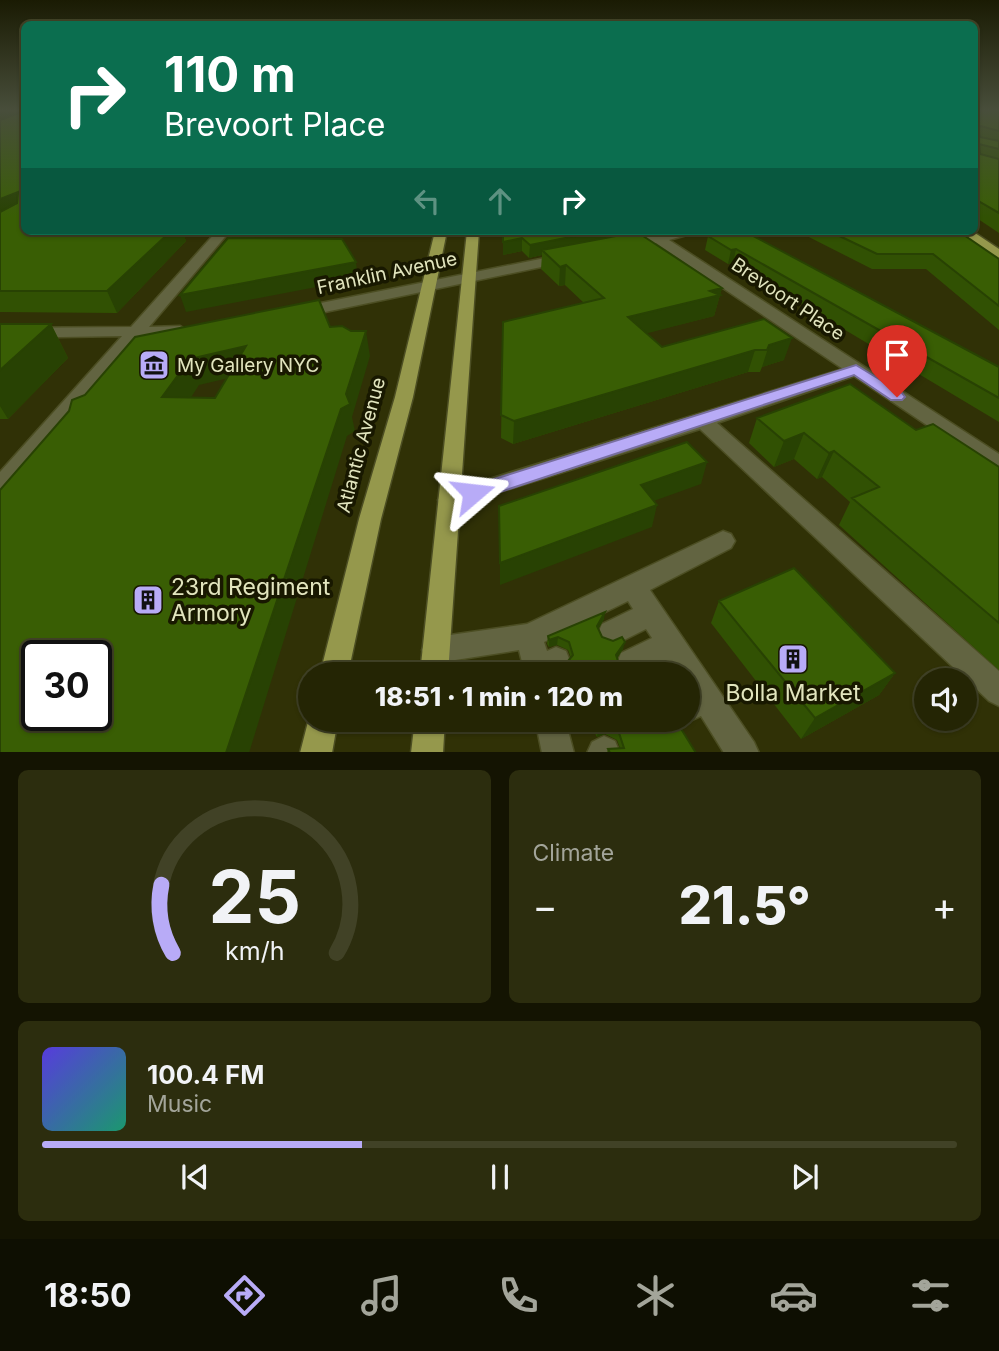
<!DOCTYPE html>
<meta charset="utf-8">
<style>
body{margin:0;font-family:Inter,sans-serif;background:#2c2d0e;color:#f1f3f6;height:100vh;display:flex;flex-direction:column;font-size:26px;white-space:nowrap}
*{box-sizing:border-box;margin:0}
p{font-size:23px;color:#a3a59a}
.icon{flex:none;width:38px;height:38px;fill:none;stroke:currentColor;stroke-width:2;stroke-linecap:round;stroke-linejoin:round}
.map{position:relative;height:752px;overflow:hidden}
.panel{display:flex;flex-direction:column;gap:18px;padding:18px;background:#141402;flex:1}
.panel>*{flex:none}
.hud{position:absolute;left:21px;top:21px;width:957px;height:214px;border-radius:10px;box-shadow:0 2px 5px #0004,0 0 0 2px #414226;background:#0b6e4f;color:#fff;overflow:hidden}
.fabs{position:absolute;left:914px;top:668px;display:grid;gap:14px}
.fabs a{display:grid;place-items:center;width:63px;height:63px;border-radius:50%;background:#242504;box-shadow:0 2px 5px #0004,0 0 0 2px #414226;font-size:35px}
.speed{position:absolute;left:21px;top:640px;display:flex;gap:14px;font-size:35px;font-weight:700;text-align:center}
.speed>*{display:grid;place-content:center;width:91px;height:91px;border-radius:50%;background:#242504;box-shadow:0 2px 5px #0004,0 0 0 2px #414226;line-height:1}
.speed .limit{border:4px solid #111;border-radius:10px;background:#fff;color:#111}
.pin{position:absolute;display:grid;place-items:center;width:60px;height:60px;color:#fff;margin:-72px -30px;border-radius:50% 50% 50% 0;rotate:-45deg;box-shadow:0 0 7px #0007}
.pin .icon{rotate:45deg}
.me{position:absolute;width:77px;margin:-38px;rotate:73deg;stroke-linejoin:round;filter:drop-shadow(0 0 5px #0008)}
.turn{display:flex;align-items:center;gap:24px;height:147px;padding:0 28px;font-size:32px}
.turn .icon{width:91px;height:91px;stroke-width:2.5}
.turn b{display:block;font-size:49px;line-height:60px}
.lanes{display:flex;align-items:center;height:66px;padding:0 28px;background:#0003;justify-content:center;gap:35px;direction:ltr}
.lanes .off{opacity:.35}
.big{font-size:52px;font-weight:800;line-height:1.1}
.panel .widget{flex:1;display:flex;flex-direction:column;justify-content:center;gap:10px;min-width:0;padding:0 24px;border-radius:10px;background:#2c2d0e}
.panel .dial{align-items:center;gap:0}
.dial svg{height:182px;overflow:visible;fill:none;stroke:#414226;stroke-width:7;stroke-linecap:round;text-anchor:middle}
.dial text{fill:#f1f3f6;stroke:none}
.song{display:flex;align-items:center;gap:21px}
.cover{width:84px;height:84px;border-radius:10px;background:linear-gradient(135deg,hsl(250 70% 55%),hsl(160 70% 35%))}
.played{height:7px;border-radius:4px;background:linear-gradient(90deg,#b8abf7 35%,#414226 35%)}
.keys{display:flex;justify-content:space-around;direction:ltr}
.heat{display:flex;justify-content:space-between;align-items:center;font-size:38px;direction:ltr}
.panel .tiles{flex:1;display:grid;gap:18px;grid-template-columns:1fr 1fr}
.widget:last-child{grid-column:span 2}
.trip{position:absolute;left:298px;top:662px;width:402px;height:70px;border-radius:35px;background:#242504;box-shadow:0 2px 5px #0004,0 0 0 2px #414226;font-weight:800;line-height:70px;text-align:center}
.tab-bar{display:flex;height:112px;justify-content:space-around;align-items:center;background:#0e0f02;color:#a3a59a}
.tab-bar .icon{width:49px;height:49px}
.tab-bar .current{color:#b8abf7}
.tab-bar b{font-size:32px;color:#f1f3f6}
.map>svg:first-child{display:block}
</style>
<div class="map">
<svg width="999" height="753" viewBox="0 0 999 753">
<rect width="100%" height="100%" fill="#303106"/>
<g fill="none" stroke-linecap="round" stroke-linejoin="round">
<g stroke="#4c4e23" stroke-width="3">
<path id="minor" d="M217 231H230L149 327 180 326 188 331 186 334 141 336 8 492 0 494V472L122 336 0 338V328L131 327Z
M677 231H701L669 240 999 454V471L992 469 854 376 717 423 999 671V706L989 701 700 429 449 508 441 506 438 500 441 494 843 369 656 243 626 249 620 245 626 241Z
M565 254 572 258 570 261 301 317 293 312 301 307Z
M723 531 731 534 735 541 731 548 650 590 754 742 759 753H724L701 716 688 722 681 719H688V674H675L666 660 639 674 621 673 617 663 621 653 652 638 646 629 612 646 602 642 598 633 602 624 633 609 628 601 544 642 547 651 556 647 566 651 570 661C562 679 542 674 525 674L519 650 436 663 426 659 422 650 426 641 436 637 527 624Z
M535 719H565L574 753H542Z
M604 736 615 741 620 753H587L592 742Z"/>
</g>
<g stroke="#4c4e23" stroke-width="3">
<path id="major" d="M435 231H447L413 397 381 519 348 674H320L359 519 395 397Z
M467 231H479L448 674H420Z
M958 231H972L999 249V259Z
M310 714V719H338L332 753H300Z
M415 719H445L443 753H411Z"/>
</g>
<use href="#minor" fill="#626441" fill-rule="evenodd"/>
<use href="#major" fill="#95984c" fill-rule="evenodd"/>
</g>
<path fill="#315103" d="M0 111 24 231H182L186 241 117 313 0 312Z
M975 111H999V233L975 217Z
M503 231H621L620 235 722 288 714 316 646 333 662 347 764 319 784 360 762 367 760 372H748L513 444 501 438 503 322 584 303 565 285 559 286 541 269 542 255 529 258 522 251 503 255Z
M797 231H958L999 259V330L926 269H872Z
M708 236 999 367V422L733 263 728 264 705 250Z
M0 324H51L68 358 8 419H0Z
M757 418 916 430 999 467V670L839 525 850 502 822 477 817 479 794 459 774 467 749 443Z
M719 601 895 673 879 695 801 739 711 623Z
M604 619 598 629 602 637 623 649 617 658 620 667 645 674H563L564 666 571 658 568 650 557 645 549 647 547 644 548 636Z
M587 719H675L696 753H607L608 749 620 748 617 740 605 734 597 737Z"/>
<path fill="#284203" d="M0 111H21L0 126Z
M18 192 24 206 0 221V199Z
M171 231H182L186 241 117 313 107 291Z
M601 231H621L619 240 542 250V255L529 258 530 245Z
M522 238V251L503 255V242Z
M736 249 733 263 728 264 731 250Z
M356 262 358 279 186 312 180 295Z
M566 265 565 285 559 286 560 267Z
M722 288 714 316 625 339 628 317 710 291Z
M51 324 68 358 8 419 0 406V370Z
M366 331 370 356 352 417 355 431 347 436 249 753H226Z
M792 338 784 360 762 367 769 345Z
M246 346 254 372 199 385 174 424 162 397 190 359Z
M755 350 748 372 513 444 514 421Z
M804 433 794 459 774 467 784 441Z
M834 451 822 477 817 479 829 453Z
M707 462 701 484 637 507 641 485Z
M657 505 652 527 500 585V563Z
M605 612 604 619 596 634 597 626Z
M558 637 557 645 549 647V640Z
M625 642 623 649 615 662 616 655Z
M895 673 879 695 801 739 815 718Z
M607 727 605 734 597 737 598 730Z"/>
<path fill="#395e04" stroke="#284203" stroke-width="2" fill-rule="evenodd" d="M19 111H24V231H171L107 291H0V212L17 203 18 192 0 199V120L19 113Z
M975 111H999V131L981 126 978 129 980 137 999 141V149L979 144 980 154 999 159V213L975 199Z
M503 231H601L530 245 522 238 503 242Z
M733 231H744L999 367V398L736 249 731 250 708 236Z
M829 231H958L999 259V306L933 254H877Z
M637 232 722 288 710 291 720 295 628 317 662 347 764 319 792 338 769 345 767 350H755L514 421 501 415 503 322 604 298 566 265 560 267 542 250Z
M228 238 342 239 356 262 180 295Z
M319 300 330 327 342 326 351 331H366L346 394 350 404 341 409 226 753H0V490L69 411 72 400 85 395 135 337ZM246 346 215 398 162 397 190 359ZM37 656H96V716H37Z
M0 324H51L0 370Z
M850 384 916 430 933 424 999 467V623L852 498 879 487 834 451 829 453 804 433 784 441 757 418Z
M687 442 707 462 641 485 657 505 500 563 499 506Z
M794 568 895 673 815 718 719 601Z
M605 612 597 626 602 637 613 641 622 637 625 642 616 655 620 667 642 669 645 674H568L564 666 573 655 569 642 558 637 549 640 548 636Z
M592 719H675L696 753H610L608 749 624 748 619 733 607 727 598 730Z"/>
<linearGradient id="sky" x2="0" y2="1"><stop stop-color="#1a1b03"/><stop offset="0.51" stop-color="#484e3b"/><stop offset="1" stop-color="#484e3b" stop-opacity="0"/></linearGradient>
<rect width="999" height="217" fill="url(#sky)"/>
<path fill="#b8abf7" stroke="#786fa1" stroke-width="2" d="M856 365 902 393 905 397 902 400H891L854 375 473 501 466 499 463 493 466 488Z"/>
<defs>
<g id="museum-square" transform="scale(1.575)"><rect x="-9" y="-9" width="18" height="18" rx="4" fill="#b8abf7" stroke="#181800"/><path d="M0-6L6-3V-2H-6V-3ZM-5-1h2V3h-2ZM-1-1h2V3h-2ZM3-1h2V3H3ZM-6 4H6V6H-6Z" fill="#111"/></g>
<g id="building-square" transform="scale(1.575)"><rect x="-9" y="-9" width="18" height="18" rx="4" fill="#b8abf7" stroke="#181800"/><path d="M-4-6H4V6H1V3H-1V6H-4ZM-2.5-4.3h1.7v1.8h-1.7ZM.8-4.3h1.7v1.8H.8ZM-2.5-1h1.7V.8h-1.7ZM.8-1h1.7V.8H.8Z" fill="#111"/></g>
</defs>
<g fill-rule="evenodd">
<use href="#museum-square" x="154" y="365"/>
<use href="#building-square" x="148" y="600"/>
<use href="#building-square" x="793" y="659"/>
</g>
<g text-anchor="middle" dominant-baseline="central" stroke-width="7" stroke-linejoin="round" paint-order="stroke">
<g font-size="19" fill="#e2e5be" stroke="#181800">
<text transform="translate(387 273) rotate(-12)">Franklin Avenue</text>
<text transform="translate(788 299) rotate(34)">Brevoort Place</text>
<text transform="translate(361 445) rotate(-75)">Atlantic Avenue</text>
</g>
<g font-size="19" fill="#e2e5be" stroke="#181800" text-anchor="start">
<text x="177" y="365">My Gallery NYC</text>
</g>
<g font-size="23" fill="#e2e5be" stroke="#181800" text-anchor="start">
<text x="171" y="587">23rd Regiment<tspan x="171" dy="26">Armory</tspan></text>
<text x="793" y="693" text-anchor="middle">Bolla Market</text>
</g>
</g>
</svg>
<div class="fabs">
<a><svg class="icon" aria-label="sound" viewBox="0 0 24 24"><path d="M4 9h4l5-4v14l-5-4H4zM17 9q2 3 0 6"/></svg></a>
</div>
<div class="speed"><div class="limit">30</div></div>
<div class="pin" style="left:897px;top:397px;background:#d93025"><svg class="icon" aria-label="arrive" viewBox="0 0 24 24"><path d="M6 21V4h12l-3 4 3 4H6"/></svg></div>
<svg class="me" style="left:473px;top:493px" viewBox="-20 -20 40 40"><path d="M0-17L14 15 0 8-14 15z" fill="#b8abf7" stroke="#fff" stroke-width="4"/></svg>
<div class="trip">18:51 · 1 min · 120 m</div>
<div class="hud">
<div class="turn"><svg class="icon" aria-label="right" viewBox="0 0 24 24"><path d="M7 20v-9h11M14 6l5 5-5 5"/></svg><div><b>110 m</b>Brevoort Place</div></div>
<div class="lanes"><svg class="icon off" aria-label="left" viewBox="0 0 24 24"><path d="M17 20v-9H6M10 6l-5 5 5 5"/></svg><svg class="icon off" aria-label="ahead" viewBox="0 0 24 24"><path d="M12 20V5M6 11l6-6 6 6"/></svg><svg class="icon" aria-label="right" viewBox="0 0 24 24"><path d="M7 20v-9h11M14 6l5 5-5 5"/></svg></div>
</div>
</div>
<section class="panel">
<div class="tiles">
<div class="widget dial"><svg viewBox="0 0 100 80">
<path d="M14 69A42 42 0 1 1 86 69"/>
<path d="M14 69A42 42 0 0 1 9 39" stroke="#b8abf7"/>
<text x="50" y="56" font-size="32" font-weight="700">25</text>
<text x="50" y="72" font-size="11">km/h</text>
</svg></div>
<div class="widget"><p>Climate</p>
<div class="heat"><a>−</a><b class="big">21.5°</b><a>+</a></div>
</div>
<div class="widget">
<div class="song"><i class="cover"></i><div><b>100.4 FM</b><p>Music</p></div></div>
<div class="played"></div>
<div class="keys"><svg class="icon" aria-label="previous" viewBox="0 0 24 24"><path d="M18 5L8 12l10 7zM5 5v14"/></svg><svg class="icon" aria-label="pause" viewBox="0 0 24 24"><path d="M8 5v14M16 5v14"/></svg><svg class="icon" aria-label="next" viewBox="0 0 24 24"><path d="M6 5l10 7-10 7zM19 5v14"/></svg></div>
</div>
</div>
</section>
<nav class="tab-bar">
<b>18:50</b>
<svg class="icon current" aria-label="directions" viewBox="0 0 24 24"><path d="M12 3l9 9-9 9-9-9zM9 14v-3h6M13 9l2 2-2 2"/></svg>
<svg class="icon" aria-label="music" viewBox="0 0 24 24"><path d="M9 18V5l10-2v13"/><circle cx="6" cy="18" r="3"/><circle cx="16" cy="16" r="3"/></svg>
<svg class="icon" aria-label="phone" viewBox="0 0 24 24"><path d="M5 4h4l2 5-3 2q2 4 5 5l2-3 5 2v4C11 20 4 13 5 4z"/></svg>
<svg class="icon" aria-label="climate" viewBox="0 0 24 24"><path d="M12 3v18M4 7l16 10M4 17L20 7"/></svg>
<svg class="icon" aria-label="car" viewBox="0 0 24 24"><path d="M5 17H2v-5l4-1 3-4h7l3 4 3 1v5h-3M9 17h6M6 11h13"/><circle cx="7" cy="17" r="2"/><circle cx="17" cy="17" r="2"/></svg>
<svg class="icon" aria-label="filters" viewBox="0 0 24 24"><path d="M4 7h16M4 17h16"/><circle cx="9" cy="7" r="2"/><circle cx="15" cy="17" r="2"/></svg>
</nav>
